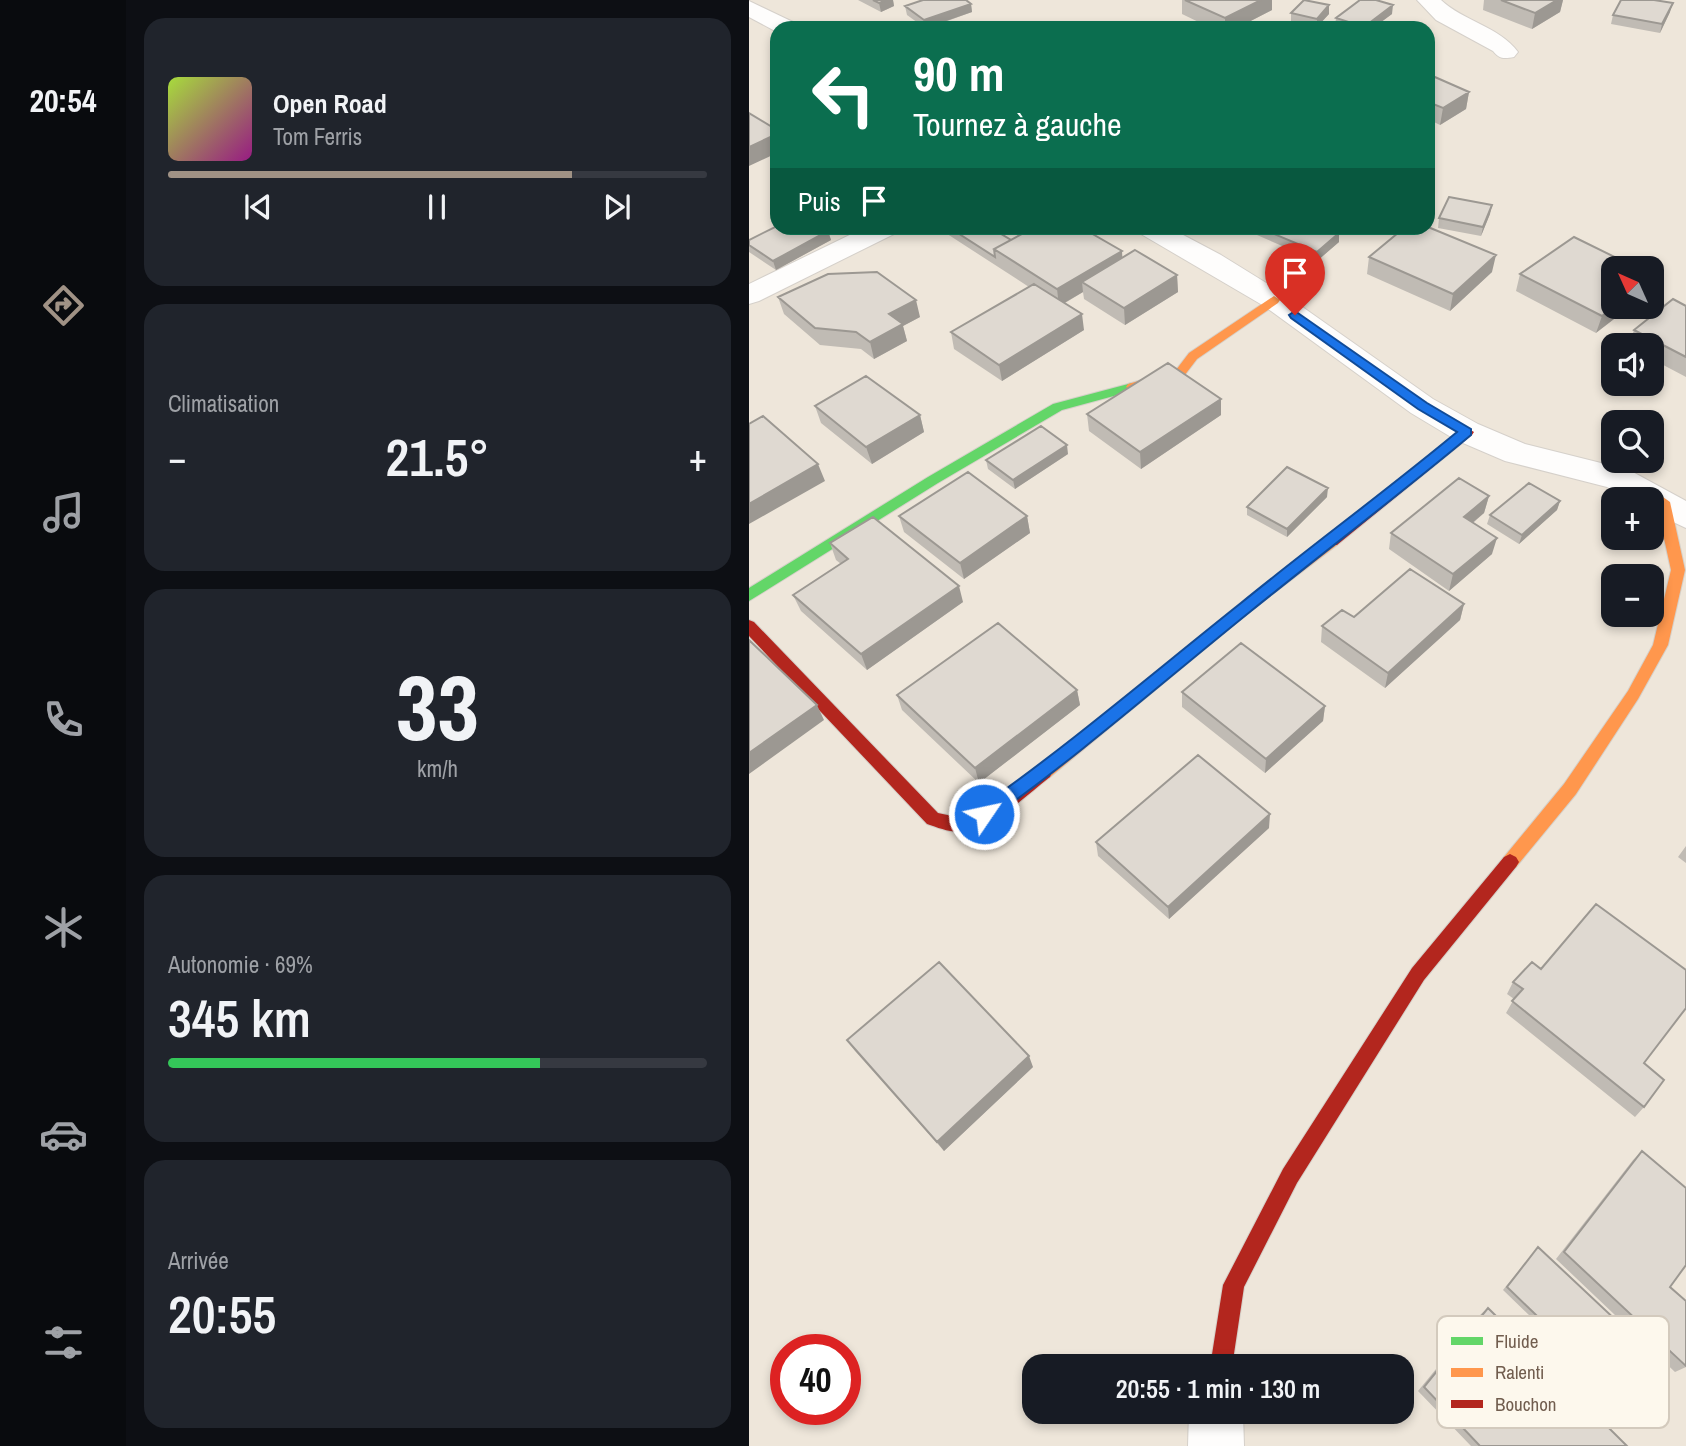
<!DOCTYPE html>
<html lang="fr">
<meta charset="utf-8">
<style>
body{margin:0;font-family:"Archivo Narrow",sans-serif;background:#20242c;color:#f1f3f6;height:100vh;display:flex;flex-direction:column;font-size:26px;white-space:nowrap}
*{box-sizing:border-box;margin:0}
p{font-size:23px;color:#9ea1a6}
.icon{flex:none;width:38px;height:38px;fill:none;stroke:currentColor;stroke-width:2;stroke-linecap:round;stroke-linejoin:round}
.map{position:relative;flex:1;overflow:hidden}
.panel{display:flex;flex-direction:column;gap:18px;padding:18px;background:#0d0f14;width:623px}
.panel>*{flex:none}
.hud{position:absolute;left:21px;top:21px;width:665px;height:214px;border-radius:21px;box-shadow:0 4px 10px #0003;background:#0b6e4f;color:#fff;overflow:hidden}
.needle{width:46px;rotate:315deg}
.fabs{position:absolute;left:852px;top:256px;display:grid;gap:14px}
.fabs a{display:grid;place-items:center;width:63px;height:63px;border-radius:14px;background:#171b24;box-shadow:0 4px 10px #0003;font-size:35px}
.speed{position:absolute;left:21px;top:1334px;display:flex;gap:14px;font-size:35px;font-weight:700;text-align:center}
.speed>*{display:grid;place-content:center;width:91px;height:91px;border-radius:50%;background:#171b24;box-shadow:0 4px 10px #0003;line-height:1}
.speed .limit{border:10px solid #d22;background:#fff;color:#111}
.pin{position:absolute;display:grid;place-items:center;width:60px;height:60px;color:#fff;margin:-72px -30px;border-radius:50% 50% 50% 0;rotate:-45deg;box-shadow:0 0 7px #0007}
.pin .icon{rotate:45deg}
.me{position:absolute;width:77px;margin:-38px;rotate:56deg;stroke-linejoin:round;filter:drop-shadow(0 0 5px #0008)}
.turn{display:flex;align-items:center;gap:24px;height:147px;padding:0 28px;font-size:32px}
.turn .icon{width:91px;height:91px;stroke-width:2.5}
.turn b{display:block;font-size:49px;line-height:60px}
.then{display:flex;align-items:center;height:66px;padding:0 28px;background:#0003;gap:14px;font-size:26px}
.big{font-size:52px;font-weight:600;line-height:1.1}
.panel .tile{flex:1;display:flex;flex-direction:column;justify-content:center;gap:10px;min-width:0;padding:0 24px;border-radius:21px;background:#20242c}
.panel .dial{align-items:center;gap:0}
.dial b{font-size:91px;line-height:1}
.song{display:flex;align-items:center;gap:21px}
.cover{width:84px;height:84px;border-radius:10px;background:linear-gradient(135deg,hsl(80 70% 55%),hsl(310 70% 35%))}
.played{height:7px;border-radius:4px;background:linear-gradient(90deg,#a09285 75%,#363941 75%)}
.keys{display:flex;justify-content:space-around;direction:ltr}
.heat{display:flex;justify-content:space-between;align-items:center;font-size:38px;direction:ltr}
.charge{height:10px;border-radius:5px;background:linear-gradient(90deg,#34c759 69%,#363941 0)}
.trip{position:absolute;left:273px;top:1354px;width:392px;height:70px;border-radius:21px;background:#171b24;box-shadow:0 4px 10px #0003;font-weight:600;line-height:70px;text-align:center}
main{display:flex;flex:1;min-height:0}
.tabs{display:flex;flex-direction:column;width:126px;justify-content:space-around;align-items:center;background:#090b0e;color:#9ea1a6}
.tabs .icon{width:49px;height:49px}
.tabs .active{color:#a09285}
.tabs b{font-size:32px;color:#f1f3f6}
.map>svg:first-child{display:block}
</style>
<main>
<nav class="tabs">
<b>20:54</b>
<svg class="icon active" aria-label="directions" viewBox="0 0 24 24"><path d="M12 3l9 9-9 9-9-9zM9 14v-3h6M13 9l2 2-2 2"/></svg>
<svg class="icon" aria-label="music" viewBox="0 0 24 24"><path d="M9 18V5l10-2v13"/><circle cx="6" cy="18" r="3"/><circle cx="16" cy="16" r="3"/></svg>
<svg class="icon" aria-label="phone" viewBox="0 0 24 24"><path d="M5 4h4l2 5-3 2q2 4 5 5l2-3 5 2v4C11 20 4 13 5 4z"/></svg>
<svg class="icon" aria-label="climate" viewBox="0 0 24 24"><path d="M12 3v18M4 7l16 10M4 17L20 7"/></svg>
<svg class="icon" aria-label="car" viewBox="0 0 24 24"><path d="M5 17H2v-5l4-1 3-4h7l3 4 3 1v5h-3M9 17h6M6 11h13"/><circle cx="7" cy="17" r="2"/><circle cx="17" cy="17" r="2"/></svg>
<svg class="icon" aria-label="filters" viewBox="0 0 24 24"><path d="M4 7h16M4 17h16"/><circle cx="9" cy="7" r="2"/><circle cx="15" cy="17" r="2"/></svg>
</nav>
<section class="panel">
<div class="tile">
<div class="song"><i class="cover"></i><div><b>Open Road</b><p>Tom Ferris</p></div></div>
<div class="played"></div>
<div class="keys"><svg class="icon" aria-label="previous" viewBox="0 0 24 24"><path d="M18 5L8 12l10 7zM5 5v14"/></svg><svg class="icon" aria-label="pause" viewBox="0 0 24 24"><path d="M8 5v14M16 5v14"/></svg><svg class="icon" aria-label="next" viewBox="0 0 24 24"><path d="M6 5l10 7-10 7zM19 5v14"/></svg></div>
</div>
<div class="tile"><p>Climatisation</p>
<div class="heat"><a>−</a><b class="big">21.5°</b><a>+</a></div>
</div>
<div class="tile dial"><b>33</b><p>km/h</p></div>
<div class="tile"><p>Autonomie · 69%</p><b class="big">345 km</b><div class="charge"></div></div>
<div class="tile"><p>Arrivée</p><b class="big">20:55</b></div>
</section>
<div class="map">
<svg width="937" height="1446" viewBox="0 0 937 1446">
<rect width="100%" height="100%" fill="#f6f3eb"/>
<path fill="#eee6da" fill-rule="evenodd" d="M0 0H937V1446H0ZM28 28H679V228H28ZM864 268H903V306H864ZM864 345H903V383H864ZM864 422H903V460H864ZM864 499H903V537H864ZM864 576H903V614H864ZM37 1349H96V1409H37ZM285 1367H653V1412H285Z"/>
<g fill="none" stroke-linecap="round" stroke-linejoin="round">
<g stroke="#d5d0ca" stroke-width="2">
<path id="street" d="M668 0H692C714 21 751 27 769 52L765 57C755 59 750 59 744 51L687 20Z
M0 1 46 23 49 28H28V32L0 17Z
M115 228H149L145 234 10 301 0 304V284Z
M388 228H421L472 255 535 294 684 399 729 424 776 444 880 470 937 501V528L903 512V499H879L858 487 756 461 707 440 662 413 515 306 392 234Z
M440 1412H494L495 1446H439Z"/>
</g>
<g stroke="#d5d0c9" stroke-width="2">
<path id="fast" d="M383 383 387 384V390L313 410 189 483 0 601V588L179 477 304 404Z"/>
</g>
<g stroke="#d5d0c9" stroke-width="2">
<path id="slow" d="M525 296 531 300 529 303 448 359 435 376 383 391 377 387 379 384 427 370 440 353Z
M914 497 921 502 936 570 919 645 889 699 827 794 767 867 761 870 755 867 752 862 755 857 815 784 879 691 904 645 922 570 907 502Z
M583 536 588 537 590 541 588 545 504 609 301 777 295 779 289 777 287 772 289 767 494 601Z"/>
</g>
<g stroke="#d5d0c9" stroke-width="2">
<path id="jam" d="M718 428 725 432 723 435 588 545H578L576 541 578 537Z
M0 620 5 622 189 813 208 817 221 816 295 765 301 767 303 772 301 777C276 796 248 826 216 831 204 834 190 828 178 824L0 636Z
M761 854 767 857 770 862 767 867 675 980 548 1183 495 1287 483 1367H461L474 1285 534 1169 663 968 755 857Z"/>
</g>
<use href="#street" fill="#fefdfc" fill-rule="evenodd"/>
<use href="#fast" fill="#63d668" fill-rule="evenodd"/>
<use href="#slow" fill="#ff974d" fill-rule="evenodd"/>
<use href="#jam" fill="#b3261e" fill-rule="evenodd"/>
</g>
<path fill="#c0bbb4" d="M109 0H144L145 6 132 12Z
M433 0H523V10L488 28H462L433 14Z
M735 0H814L811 12 783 29 734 10Z
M222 4 223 12 179 28H176L158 15 156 6Z
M580 5V14L568 27 542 22V13Z
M921 12 911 33 862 24 864 15Z
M643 14 624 28H589L586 27 587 18Z
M679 74 720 92 717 109 691 125 679 119Z
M741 214 732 236 689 228 690 218Z
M189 228H242L262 240 274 233 265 228H333L373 258 428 275 429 292 376 325 335 299 334 292 316 303 335 330 253 381 205 349 202 332 280 287Z
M501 228H576L590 233V242L568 261 501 232Z
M79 231 82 240 27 270 0 252V240Z
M620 257 743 272 701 311 618 274Z
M771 274 864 306 847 333 767 291Z
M29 297 171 317 154 326 158 341 125 359 112 349 71 345 35 314Z
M937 306V377L903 359V345H880L885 330Z
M472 399V415L392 469 340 431 338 414Z
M66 406 171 415 175 432 123 464 72 423Z
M319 454 266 489 239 469 237 460Z
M740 496 735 513 724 523 743 554 700 591 640 549 642 533Z
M578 497 538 537 498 515V507Z
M811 501 808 510 770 544 738 524 741 515Z
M150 516H278L281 533 215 579 155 532Z
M81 543 214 602 118 670 52 611 44 595 92 564 87 560Z
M715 604 711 620 636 688 572 642 573 626Z
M328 690 331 705 230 783 153 710 148 695Z
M433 692 576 706 574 721 516 773 433 707Z
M520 828 420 919 349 856 347 842Z
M937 846V863L929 857Z
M764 982 895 1063V1107L886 1117 757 1013 765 999 758 994Z
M98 1040 284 1067 195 1151 106 1051Z
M893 1151 921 1287 937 1301V1367L926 1372 807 1259 884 1160Z
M789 1247 838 1364 833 1366 754 1290Z
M739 1308 878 1446H722L669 1391 732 1314Z"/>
<path fill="#9c9892" d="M138 0H144L145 6 132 12 130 3Z
M512 0H523V10L488 28H476V18Z
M808 0H814L811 12 783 29 786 13Z
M924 3 921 12 911 33 913 24Z
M222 4 223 12 177 28 175 20Z
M580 5V14L568 27V19Z
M644 5 643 14 624 28H615Z
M720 92 717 109 691 125 694 108Z
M28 134V153L0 166V147Z
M743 205 741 214 732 236 734 227Z
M79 231 82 240 27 270 24 261Z
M590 233V242L568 261V252Z
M373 251 374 268 333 282 334 292 310 306 308 289Z
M747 255 743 272 701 311 704 294Z
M428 275 429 292 376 325 375 308Z
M167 300 171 317 154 326 158 341 125 359 121 342 140 314Z
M866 306H882L847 333 853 316Z
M333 314 335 330 253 381 250 365Z
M472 399V415L392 469 391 452Z
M171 415 175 432 123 464 117 447Z
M318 445 319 454 266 489 264 480Z
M69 464 76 481 0 524V504Z
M579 488 578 497 538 537V529Z
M740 496 735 513 711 533 715 517Z
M811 501 808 510 770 544 773 535Z
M278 516 281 533 215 579 211 563Z
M748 538 743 554 700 591 704 574Z
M210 586 214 602 118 670 112 654Z
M715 604 711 620 636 688 639 673Z
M328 690 331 705 230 783 226 768Z
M68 705 75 720 0 774V753Z
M576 706 574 721 516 773 517 759Z
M521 814 520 828 420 919 419 907Z
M280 1056 284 1067 195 1151 188 1142Z"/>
<path fill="#dfd9d1" stroke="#9c9892" stroke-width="2" d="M124 0H138L130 3Z
M174 0H217L222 4 175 20 156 6Z
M436 0H512L476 18Z
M555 0 580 5 568 19 542 13Z
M611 0H627L644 5 615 27 587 18Z
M752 0H808L786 13Z
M872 0H905L924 3 913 24 864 15Z
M679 74 720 92 694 108 679 102Z
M0 113 28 130V134L0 147Z
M700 197 743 205 734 227 690 218Z
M28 226V228H74L79 231 24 261 0 245V240Z
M679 227 747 255 704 294 620 257 655 228Z
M201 228H242L262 240 245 249 246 257Z
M284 228H333L373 251 308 289 245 249Z
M511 228H576L590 233 568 252Z
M825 237 888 268H864V306H866L853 316 771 274Z
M386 250 428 275 375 308 333 282Z
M128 272 167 300 140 314 154 324 121 342 107 332 66 328 29 297 79 274Z
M285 284 333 314 250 365 202 332Z
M924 299 937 306V357L885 330Z
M419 363 472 399 391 452 338 414Z
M117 376 171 415 117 447 66 406Z
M14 416 69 464 0 504V424Z
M292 426 318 445 264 480 237 460Z
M538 467 579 488 538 529 498 507Z
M219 472 278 516 211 563 150 516Z
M710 478 740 496 715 517 748 538 704 574 642 533Z
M780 483 811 501 773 535 741 515Z
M124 517 210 586 112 654 44 595 99 559 81 543Z
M661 569 715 604 639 673 573 626 593 610 605 617Z
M249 623 328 690 226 768 148 695Z
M0 640 68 705 0 753Z
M492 643 576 706 517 759 433 692Z
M449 755 521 814 419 907 347 842Z
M847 904 937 970V1008L895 1063 915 1080 895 1107 763 1001 774 989 764 982 783 962 792 969Z
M190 962 280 1056 188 1142 98 1040Z
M893 1151 937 1188V1265L921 1287 937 1301V1366L815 1252Z
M789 1247 870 1323 838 1364 758 1287Z
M739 1308 878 1446H731L675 1387Z"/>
<path fill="#1a73e8" stroke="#114b97" stroke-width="2" d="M546 311 678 403 722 429V435C650 495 575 552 502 611 415 681 332 754 241 819L235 822 229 819 226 814 229 809C320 745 404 673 492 603 563 545 637 491 708 432L669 409 542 318 540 315Z"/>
<rect x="688" y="1316" width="232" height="112" rx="10" fill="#fdf8ed" stroke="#d3cabd" stroke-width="2"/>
<rect x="702" y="1337" width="32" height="8" fill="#63d668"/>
<rect x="702" y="1368" width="32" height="9" fill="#ff974d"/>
<rect x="702" y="1400" width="32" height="8" fill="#b3261e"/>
<g font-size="19" fill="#715d4e">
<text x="746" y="1348">Fluide</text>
<text x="746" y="1379">Ralenti</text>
<text x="746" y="1411">Bouchon</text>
</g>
</svg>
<div class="fabs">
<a><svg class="needle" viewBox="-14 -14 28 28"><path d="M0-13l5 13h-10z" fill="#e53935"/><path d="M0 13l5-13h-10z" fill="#9ea1a6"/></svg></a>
<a><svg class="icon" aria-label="sound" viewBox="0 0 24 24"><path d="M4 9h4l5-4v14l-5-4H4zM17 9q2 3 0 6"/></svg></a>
<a><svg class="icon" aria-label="search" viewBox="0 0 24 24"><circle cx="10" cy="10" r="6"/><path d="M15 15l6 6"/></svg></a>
<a>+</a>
<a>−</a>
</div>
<div class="speed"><div class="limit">40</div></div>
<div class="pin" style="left:546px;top:315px;background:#d93025"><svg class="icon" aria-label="arrive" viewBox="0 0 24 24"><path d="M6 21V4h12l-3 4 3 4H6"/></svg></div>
<svg class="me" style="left:235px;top:814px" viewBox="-20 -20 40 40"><circle r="17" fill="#1a73e8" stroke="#fff" stroke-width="3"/><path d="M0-11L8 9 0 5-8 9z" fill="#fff"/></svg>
<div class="trip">20:55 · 1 min · 130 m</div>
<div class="hud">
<div class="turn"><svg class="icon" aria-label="left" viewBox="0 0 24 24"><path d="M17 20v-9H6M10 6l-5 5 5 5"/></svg><div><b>90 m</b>Tournez à gauche</div></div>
<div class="then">Puis<svg class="icon" aria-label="arrive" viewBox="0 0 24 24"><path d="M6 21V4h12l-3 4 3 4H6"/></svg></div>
</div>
</div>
</main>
